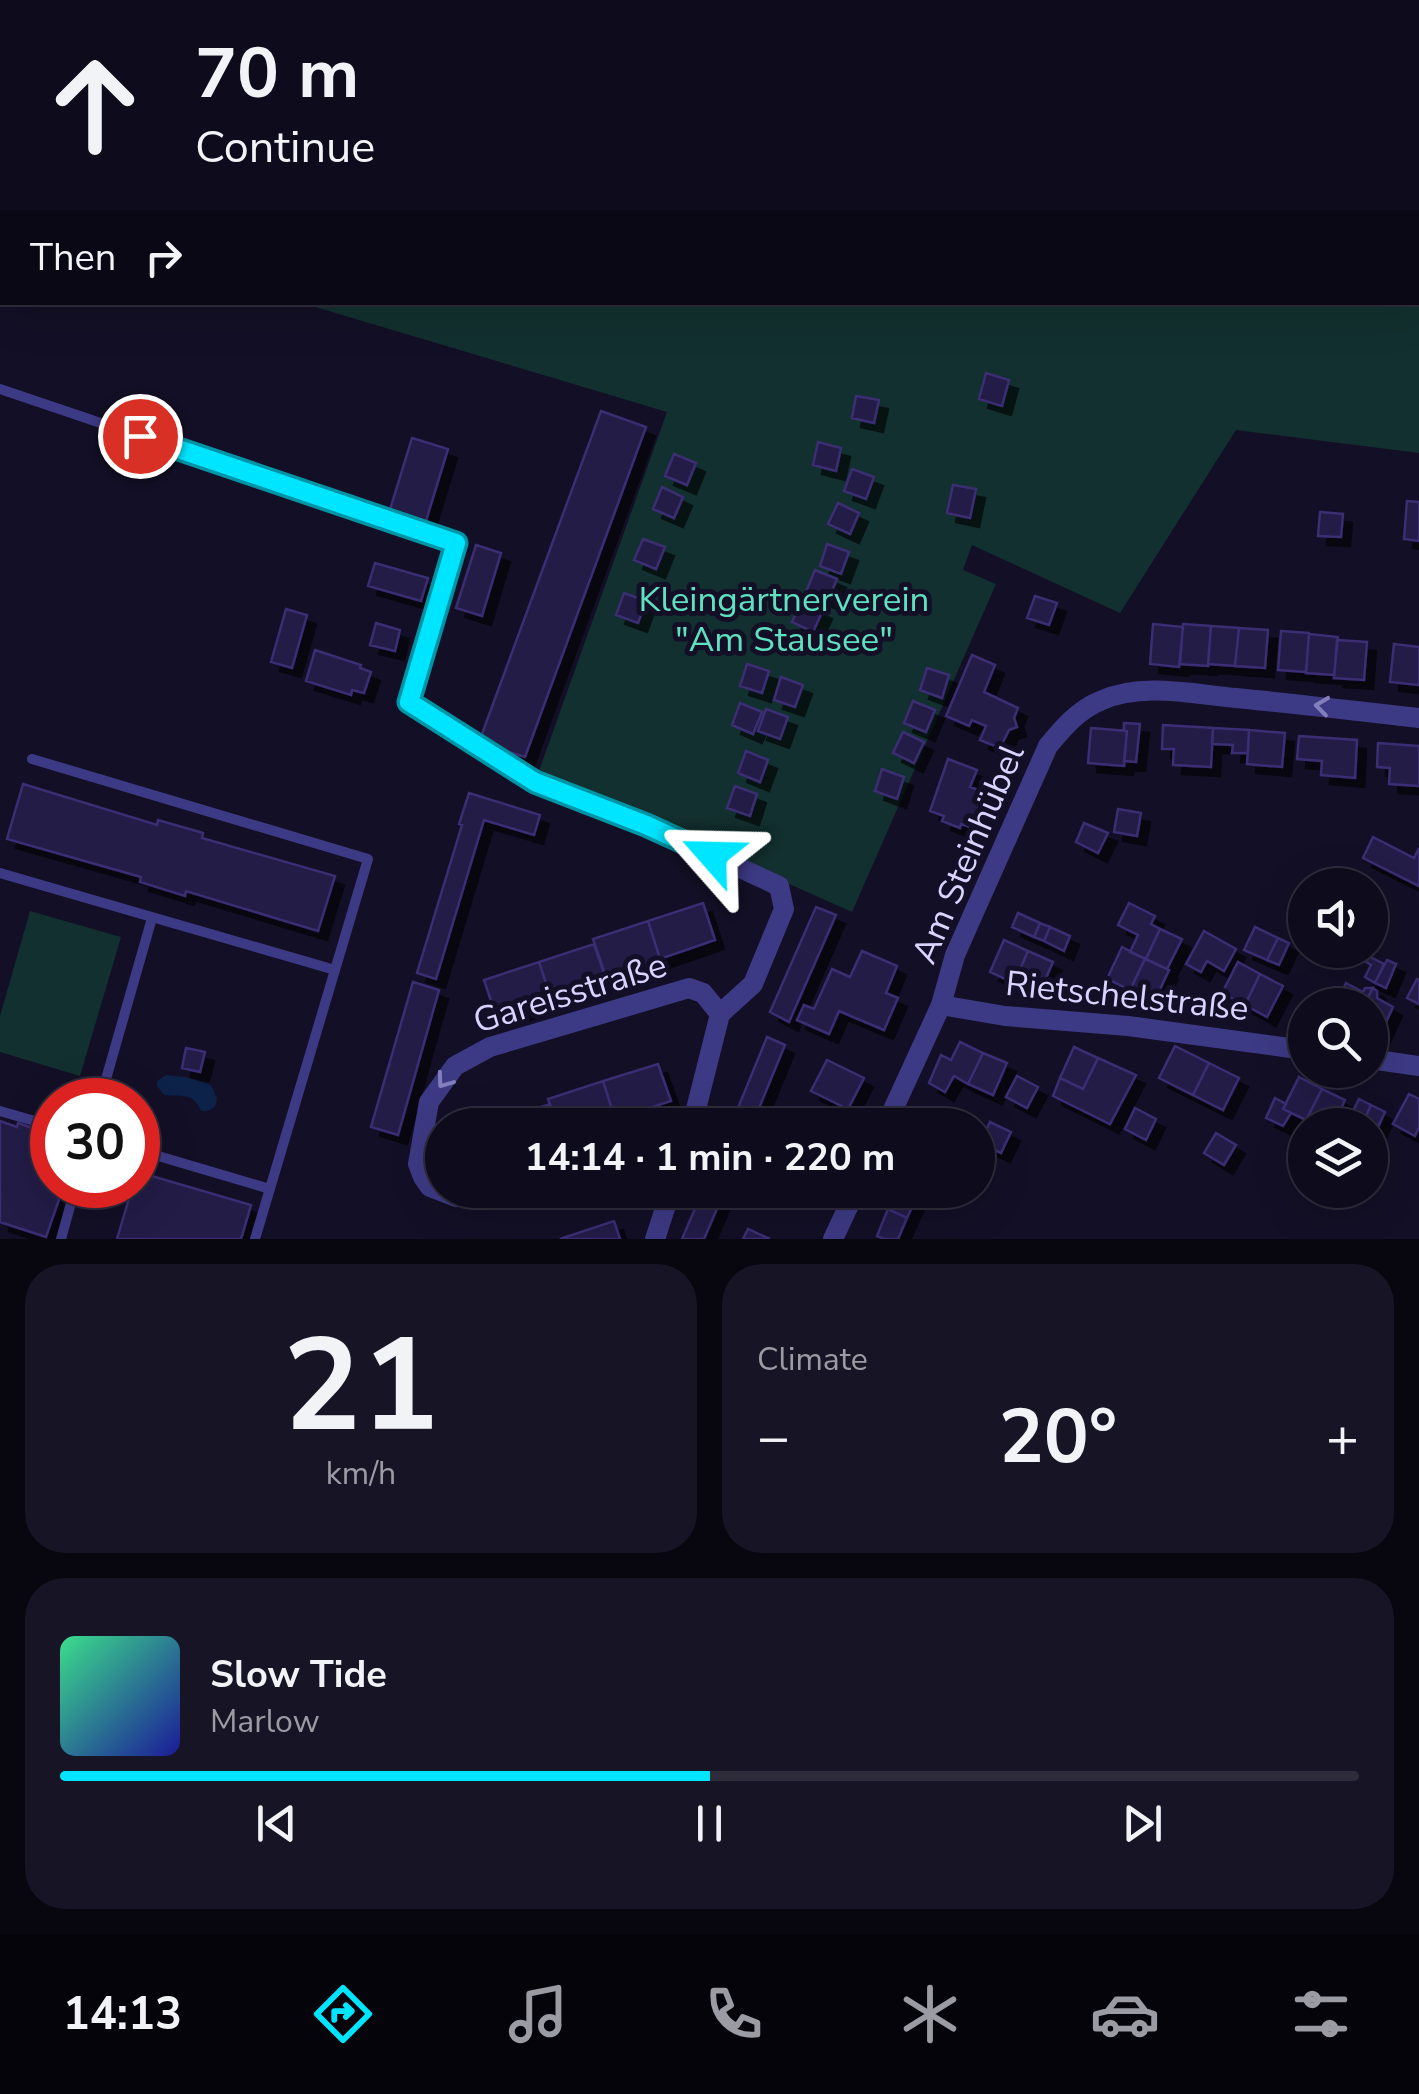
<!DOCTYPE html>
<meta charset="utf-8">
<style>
body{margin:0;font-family:"Nunito Sans",sans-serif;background:#171425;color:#f1f3f6;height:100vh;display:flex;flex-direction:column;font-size:38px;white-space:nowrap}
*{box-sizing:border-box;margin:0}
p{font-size:32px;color:#9b9ba3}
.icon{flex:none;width:55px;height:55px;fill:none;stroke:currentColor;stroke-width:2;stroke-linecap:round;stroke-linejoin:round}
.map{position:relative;height:1239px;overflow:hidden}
.drawer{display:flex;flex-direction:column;gap:25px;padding:25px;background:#08060f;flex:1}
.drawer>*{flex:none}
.guide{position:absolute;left:0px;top:0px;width:1420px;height:305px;box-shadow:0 10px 40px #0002,0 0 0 2px #2e2b3b;background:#0e0b1c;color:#f1f3f6;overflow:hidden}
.buttons{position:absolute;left:1288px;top:868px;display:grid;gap:20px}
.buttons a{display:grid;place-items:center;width:100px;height:100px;border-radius:50%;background:#0e0b1c;box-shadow:0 10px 40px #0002,0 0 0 2px #2e2b3b;font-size:50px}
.speed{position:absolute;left:30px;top:1078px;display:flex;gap:20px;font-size:50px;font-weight:700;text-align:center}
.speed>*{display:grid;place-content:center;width:130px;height:130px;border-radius:50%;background:#0e0b1c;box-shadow:0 10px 40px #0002,0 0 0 2px #2e2b3b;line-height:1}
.speed .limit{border:15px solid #d22;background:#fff;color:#111}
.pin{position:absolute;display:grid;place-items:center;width:85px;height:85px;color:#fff;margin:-42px;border:5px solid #fff;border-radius:50%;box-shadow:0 2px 10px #0007}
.me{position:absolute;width:110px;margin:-55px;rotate:295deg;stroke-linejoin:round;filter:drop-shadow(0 0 8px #0008)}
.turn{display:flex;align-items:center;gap:35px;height:210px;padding:0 30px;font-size:45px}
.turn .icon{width:130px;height:130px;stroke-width:2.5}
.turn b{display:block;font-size:70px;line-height:85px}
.then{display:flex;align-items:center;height:95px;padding:0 30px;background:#0003;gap:20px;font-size:38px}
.big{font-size:75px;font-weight:700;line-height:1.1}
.drawer .tile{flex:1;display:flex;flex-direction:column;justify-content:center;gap:15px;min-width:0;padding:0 35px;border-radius:40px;background:#171425}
.drawer .dial{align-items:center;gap:0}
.dial b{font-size:130px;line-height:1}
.song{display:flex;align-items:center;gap:30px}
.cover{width:120px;height:120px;border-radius:15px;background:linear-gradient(135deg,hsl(150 70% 55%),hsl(240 70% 35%))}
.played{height:10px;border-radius:5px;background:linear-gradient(90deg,#00e5ff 50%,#2e2b3b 50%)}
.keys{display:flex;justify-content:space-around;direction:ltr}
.heat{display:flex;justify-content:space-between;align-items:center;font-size:55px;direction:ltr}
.drawer .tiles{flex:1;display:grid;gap:25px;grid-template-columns:1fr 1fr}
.tile:last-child{grid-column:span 2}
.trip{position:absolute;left:425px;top:1108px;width:570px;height:100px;border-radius:50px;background:#0e0b1c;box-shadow:0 10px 40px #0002,0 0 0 2px #2e2b3b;font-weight:700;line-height:100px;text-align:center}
.tab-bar{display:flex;height:160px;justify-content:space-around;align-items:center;background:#06040b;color:#9b9ba3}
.tab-bar .icon{width:70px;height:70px}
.tab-bar .selected{color:#00e5ff}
.tab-bar b{font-size:45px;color:#f1f3f6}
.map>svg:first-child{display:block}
</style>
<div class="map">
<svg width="1419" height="1239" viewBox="0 0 1419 1239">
<defs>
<filter id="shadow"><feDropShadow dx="9" dy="9" stdDeviation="0" flood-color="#0009"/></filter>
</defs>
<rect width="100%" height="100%" fill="#130f26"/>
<path fill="#12302f" d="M0 3 2 4V155H0Z
M1419 65V453L1236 430 1120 613 972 545 963 570 996 584 852 912 778 879 535 782 667 412 302 303 1418 302Z
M30 911 121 937 80 1076 0 1052V1016Z"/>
<path fill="#0c2248" d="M0 0H1419V65L1418 2 2 3H0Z
M166 1075 186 1077 211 1085 217 1098 215 1107C196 1119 203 1103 189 1097 182 1095 172 1096 164 1095L157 1086V1081Z"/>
<path fill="#241b47" stroke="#3b2d73" stroke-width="2.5" filter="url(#shadow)" d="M986 373 1009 380 1002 406 979 399Z
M856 396 879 400 874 423 852 418Z
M601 411 646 427 525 757 479 742Z
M412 438 448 449 425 524 389 513Z
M818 442 841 448 836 471 813 465Z
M674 454 696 463 687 485 665 476Z
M852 469 874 477 866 499 844 491Z
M953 485 976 489 970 518 947 513Z
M662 487 683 497 674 518 653 509Z
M1407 501 1419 502V541L1404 539Z
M838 503 859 513 850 534 828 524Z
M1320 512 1343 514 1341 537 1318 536Z
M643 539 665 547 656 569 634 560Z
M827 544 849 552 841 574 820 566Z
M476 545 501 553 482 616 456 608Z
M375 563 428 578 421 601 368 586Z
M815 570 837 579 828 600 806 592Z
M624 593 646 601 638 623 616 615Z
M1035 596 1057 603 1049 625 1027 618Z
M802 601 823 610 813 632 792 622Z
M286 609 307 615 292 668 271 662Z
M376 623 400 630 395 651 370 645Z
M1153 624 1183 627 1179 667 1150 664Z
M1183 624 1211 626 1208 666 1180 664Z
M1211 626 1239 628 1235 666 1208 664Z
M1239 628 1268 630 1265 668 1235 666Z
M1281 631 1309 633 1306 672 1278 670Z
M1309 634 1338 637 1334 675 1306 673Z
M1337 640 1367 642 1364 680 1334 678Z
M1394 644 1419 647V685L1390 682Z
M315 650 361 665 360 668 371 672 364 693 352 690 351 695 306 681Z
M972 655 995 665 984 692 1018 708 1014 718 1017 727 1009 730 1000 748 980 740 986 726 972 720 969 726 946 716Z
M747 664 769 671 762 693 740 686Z
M927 668 949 675 942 698 920 690Z
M781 677 803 685 795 707 774 700Z
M913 701 935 710 926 732 904 723Z
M740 703 762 712 753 734 732 725Z
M766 709 788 717 780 739 758 731Z
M1124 723 1140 724 1136 762 1124 761 1127 731H1124Z
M1163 725 1213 728 1211 767 1173 765 1174 749H1162Z
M1091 728 1127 731 1124 766 1088 763Z
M1213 728 1249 730 1248 753H1232L1233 745 1212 744Z
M1249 730 1285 733 1282 767 1247 764Z
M903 732 924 742 914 763 893 753Z
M1299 736 1357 740 1355 778 1321 775 1322 761 1297 759Z
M1378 743 1419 746V786L1389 784 1390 768 1377 767Z
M746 751 768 760 760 782 738 773Z
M948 759 977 770 970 787 986 793 973 828 961 824 960 828 942 821 944 816 930 811Z
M882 769 904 777 897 799 875 791Z
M23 784 157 825 158 820 203 833 202 838 335 876 318 931 186 891 185 896 140 882 141 877 7 839Z
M735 786 757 794 750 816 727 808Z
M469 793 540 815 534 835 484 820 436 979 417 973 462 825 459 824Z
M1118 809 1141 813 1137 836 1114 832Z
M1084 823 1108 833 1098 853 1076 842Z
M1373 837 1414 858 1419 848V886L1363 858Z
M703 903 715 940 660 959 648 921Z
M1129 903 1155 916 1151 924 1160 929 1146 959 1130 952 1138 935 1118 925Z
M816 907 836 915 789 1022 770 1012Z
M1018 913 1040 923 1034 937 1012 927Z
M648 921 660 959 606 977 593 939Z
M1040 923 1050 927 1044 941 1034 937Z
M1050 927 1070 936 1064 951 1044 941Z
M1255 927 1278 938 1267 960 1244 950Z
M1160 929 1182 939 1167 969 1146 959Z
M1204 931 1236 949 1224 971 1207 961 1201 972 1186 964Z
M1278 938 1289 943 1279 965 1267 960Z
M1004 940 1028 951 1014 983 990 972Z
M594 944 607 982 552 1001 539 962Z
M1122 947 1145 959 1130 990 1107 979Z
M862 951 897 966 886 993 898 998 884 1030 839 1011 829 1034 797 1020 804 1005 814 1009 832 969 850 977Z
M1028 951 1053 962 1039 994 1014 983Z
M1368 956 1384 964 1375 983 1365 977 1371 965 1366 962Z
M1145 959 1169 970 1154 1002 1130 990Z
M1387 960 1396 964 1386 988 1375 983Z
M539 962 552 1001 497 1019 484 980Z
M1238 962 1260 974 1245 1005 1222 993Z
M1260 974 1283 986 1267 1017 1245 1005Z
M1417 979 1419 980V1004L1407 998Z
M413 982 439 990 398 1135 371 1127Z
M1346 983 1363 992 1365 988H1373L1364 1005H1336Z
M1373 988 1377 991V998L1393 1007 1379 1037 1370 1033V1005H1364Z
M767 1037 785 1045 752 1125H731Z
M960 1042 983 1053 968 1084 954 1076 945 1092 929 1083 941 1055 951 1060Z
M1175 1046 1209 1063 1193 1095 1159 1078Z
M1074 1047 1098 1058 1083 1089 1060 1078Z
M186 1048 205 1052 200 1072 182 1068Z
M983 1053 1007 1063 993 1095 968 1084Z
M1098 1058 1136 1075 1110 1124 1053 1096 1060 1078 1083 1089Z
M827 1060 864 1078 848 1109 811 1091Z
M1209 1063 1239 1078 1223 1110 1193 1095Z
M658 1064 671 1101 615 1119 603 1081Z
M1017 1076 1038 1087 1027 1108 1006 1097Z
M1299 1077 1322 1089 1306 1120 1283 1109Z
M603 1081 615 1119 596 1125H557L548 1099Z
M1322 1089 1345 1100 1333 1125H1316L1306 1120Z
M1409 1094 1419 1099V1127L1415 1136 1393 1124Z
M1275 1098 1286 1104 1283 1109 1291 1113 1283 1126 1266 1118Z
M1359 1099 1371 1105 1362 1125H1346Z
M550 1104 557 1125H495L494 1122Z
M1371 1105 1385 1112 1370 1144V1125H1362Z
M1135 1108 1156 1119 1146 1140 1125 1129Z
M0 1121 17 1127 18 1123 52 1135V1185H64L46 1237 0 1222Z
M990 1122 1011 1132 1001 1153 980 1143Z
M1216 1133 1236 1145 1224 1165 1204 1153Z
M138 1172 251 1205 241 1239H117L133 1185H138Z
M703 1190H725L704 1239H682Z
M896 1190H908L918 1194 907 1218 888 1209Z
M888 1209 907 1218 898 1239H884L877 1236Z
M614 1221 620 1239H560Z
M748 1229 770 1239H743Z"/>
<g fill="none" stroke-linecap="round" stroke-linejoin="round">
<path stroke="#3d3a85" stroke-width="10" d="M0 389 456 543 409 702 466 737
M32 759 368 859 335 970
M0 873 335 970 255 1239
M100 1100 152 918
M0 1111 52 1126
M138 1150 270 1189
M61 1239 76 1185"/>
<path stroke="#3d3a85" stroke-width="20" d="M466 737 535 782 646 825 779 886 784 909 753 984 720 1014 692 1125
M941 1005 1005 1016 1128 1026 1305 1050
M1370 1059 1419 1066
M886 1125 941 1005 955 955 1048 746C1063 728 1078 710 1100 701 1141 682 1192 694 1236 698 1297 704 1358 711 1419 718
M498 1190 486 1194 456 1197 430 1187 423 1177 418 1164 429 1102 455 1066 490 1047 689 988 703 993 720 1014
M655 1239 671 1190
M833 1239 856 1190"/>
</g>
<defs><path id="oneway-chevron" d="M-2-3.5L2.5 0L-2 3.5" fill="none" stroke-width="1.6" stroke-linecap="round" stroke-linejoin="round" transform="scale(2.5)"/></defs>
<g stroke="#837fbc">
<use href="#oneway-chevron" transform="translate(1322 706) rotate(-173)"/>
<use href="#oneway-chevron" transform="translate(444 1081) rotate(126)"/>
</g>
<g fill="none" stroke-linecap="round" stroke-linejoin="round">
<g stroke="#0095a6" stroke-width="25">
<path id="route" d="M140 436 456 543 409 702 535 782 646 825 712 855"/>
</g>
<use href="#route" stroke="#00e5ff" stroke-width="18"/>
</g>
<g text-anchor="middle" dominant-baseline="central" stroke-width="10" stroke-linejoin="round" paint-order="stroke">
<g font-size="35" fill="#5fe0c0" stroke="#130f26">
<text x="784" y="599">Kleingärtnerverein<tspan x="784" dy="40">"Am Stausee"</tspan></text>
</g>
<g font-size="35" fill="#d9d4ff" stroke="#130f26">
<text transform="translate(968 854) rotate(-67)">Am Steinhübel</text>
<text transform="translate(570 993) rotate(-17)">Gareisstraße</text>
<text transform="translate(1127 996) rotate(6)">Rietschelstraße</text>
</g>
</g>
</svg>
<div class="buttons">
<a><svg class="icon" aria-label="sound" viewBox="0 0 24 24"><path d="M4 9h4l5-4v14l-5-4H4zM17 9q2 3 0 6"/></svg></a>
<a><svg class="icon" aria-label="search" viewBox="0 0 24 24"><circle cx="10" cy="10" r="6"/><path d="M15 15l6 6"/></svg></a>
<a><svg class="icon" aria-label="layers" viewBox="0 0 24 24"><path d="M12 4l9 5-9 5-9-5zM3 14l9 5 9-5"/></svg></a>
</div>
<div class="speed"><div class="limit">30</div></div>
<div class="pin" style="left:140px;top:436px;background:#d93025"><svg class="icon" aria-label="arrive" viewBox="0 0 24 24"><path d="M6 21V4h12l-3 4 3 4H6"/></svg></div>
<svg class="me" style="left:712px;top:855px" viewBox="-20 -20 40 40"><path d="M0-17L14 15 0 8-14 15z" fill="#00e5ff" stroke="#fff" stroke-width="4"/></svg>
<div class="trip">14:14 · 1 min · 220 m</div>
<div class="guide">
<div class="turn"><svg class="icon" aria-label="ahead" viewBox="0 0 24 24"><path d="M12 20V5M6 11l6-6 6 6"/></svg><div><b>70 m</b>Continue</div></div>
<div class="then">Then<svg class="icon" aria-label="right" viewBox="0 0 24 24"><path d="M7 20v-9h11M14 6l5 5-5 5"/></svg></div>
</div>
</div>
<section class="drawer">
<div class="tiles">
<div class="tile dial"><b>21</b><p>km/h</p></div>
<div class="tile"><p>Climate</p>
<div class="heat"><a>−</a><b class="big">20°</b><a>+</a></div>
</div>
<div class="tile">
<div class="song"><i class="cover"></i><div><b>Slow Tide</b><p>Marlow</p></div></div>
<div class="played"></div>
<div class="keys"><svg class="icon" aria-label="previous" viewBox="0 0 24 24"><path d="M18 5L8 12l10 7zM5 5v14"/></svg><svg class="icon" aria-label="pause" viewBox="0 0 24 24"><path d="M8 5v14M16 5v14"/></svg><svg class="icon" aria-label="next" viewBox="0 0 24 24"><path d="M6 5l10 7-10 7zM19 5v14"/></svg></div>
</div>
</div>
</section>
<nav class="tab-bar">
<b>14:13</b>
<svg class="icon selected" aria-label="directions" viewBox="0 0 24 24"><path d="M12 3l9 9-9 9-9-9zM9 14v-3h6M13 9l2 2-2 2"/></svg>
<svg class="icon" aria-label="music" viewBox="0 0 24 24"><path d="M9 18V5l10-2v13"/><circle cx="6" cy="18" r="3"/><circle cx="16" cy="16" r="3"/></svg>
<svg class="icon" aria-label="phone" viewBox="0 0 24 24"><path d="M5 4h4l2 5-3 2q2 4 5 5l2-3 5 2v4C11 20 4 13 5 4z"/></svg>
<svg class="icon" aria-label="climate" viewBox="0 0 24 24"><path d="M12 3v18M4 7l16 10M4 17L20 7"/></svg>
<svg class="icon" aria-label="car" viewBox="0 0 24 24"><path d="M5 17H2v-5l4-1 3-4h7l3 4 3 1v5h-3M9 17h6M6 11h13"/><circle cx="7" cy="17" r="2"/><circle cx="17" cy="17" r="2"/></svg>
<svg class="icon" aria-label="filters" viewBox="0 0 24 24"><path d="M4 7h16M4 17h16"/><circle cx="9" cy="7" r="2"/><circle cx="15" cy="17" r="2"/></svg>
</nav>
